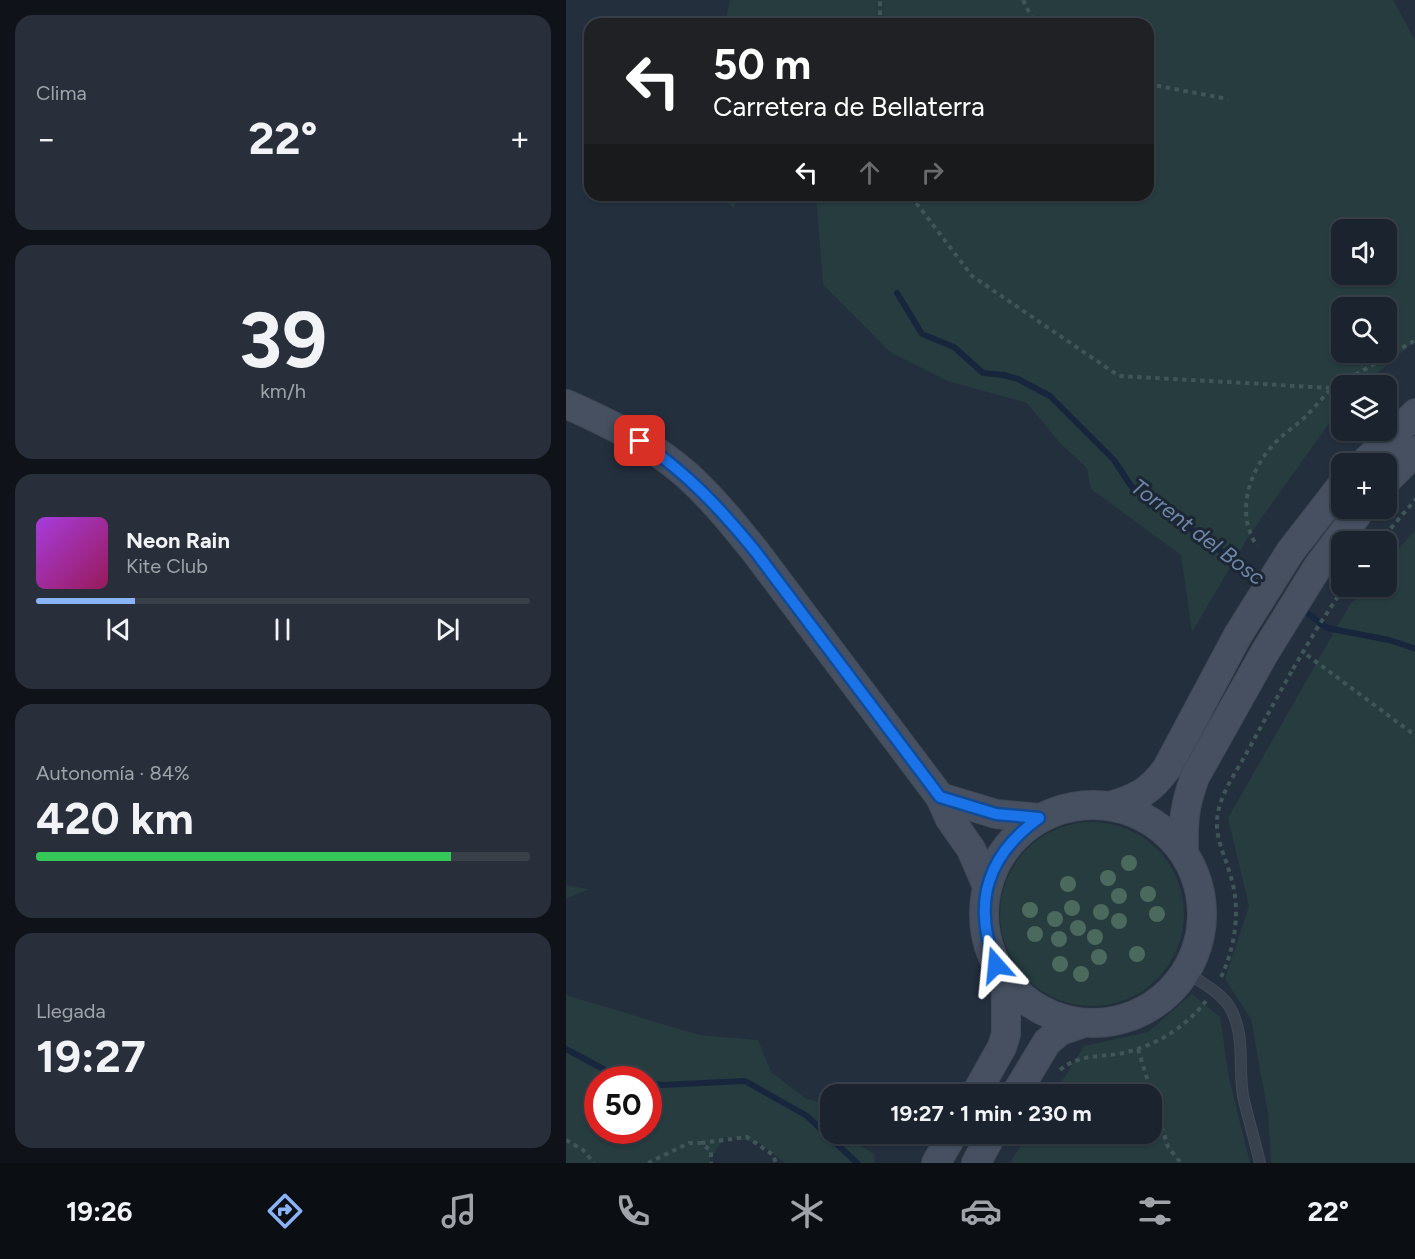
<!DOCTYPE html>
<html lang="es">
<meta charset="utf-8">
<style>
body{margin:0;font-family:Figtree,sans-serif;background:#282f3a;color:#f1f3f6;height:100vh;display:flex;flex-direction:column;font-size:22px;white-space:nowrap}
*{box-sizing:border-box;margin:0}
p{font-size:20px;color:#a0a4aa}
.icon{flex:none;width:33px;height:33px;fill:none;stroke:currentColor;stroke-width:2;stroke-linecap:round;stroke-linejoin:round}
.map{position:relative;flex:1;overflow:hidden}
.side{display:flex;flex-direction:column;gap:15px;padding:15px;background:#0f1319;width:566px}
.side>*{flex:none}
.hud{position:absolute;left:18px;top:18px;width:570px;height:183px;border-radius:18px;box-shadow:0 2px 4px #0004,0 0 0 2px #39404a;background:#202124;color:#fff;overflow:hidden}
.buttons{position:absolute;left:765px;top:219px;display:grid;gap:12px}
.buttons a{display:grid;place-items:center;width:66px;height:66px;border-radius:12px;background:#1b232e;box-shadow:0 2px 4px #0004,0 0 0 2px #39404a;font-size:30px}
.speed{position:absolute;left:18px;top:1066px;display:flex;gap:12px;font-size:30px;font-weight:700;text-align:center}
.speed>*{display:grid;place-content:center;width:78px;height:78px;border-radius:50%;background:#1b232e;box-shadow:0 2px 4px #0004,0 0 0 2px #39404a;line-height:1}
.speed .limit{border:9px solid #d22;background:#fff;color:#111}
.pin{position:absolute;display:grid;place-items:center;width:51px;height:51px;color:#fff;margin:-26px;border-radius:12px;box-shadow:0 3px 9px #0006}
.me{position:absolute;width:66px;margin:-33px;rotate:342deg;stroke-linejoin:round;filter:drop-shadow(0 0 4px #0008)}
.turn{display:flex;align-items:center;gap:21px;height:126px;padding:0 30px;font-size:27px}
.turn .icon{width:78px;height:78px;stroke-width:2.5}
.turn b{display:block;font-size:42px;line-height:51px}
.lanes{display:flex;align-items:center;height:57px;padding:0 30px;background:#0003;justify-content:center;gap:30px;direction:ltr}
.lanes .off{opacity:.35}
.big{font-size:45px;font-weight:700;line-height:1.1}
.side .tile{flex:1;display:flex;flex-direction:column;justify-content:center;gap:9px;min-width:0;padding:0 21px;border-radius:18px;background:#282f3a}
.side .dial{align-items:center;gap:0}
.dial b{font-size:78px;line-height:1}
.song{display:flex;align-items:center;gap:18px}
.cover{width:72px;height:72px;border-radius:9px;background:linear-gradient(135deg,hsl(280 70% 55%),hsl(330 70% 35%))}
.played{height:6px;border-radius:3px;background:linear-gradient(90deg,#8ab4f8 20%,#39404a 20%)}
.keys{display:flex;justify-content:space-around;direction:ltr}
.heat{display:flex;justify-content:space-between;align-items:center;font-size:33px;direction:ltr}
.charge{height:9px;border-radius:4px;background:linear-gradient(90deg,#34c759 84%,#39404a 0)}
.trip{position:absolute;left:254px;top:1084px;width:342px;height:60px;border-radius:18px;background:#1b232e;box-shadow:0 2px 4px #0004,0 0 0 2px #39404a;font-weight:700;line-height:60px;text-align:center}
.tabs{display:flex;height:96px;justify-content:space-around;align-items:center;background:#0b0e12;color:#a0a4aa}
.tabs .icon{width:42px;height:42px}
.tabs .selected{color:#8ab4f8}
.tabs b{font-size:27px;color:#f1f3f6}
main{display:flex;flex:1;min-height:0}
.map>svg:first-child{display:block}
</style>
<main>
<section class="side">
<div class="tile"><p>Clima</p>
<div class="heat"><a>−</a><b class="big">22°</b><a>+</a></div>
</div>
<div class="tile dial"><b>39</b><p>km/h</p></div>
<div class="tile">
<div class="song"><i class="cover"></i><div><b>Neon Rain</b><p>Kite Club</p></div></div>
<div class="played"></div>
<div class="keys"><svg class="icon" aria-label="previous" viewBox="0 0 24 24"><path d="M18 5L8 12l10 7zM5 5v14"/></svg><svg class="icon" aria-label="pause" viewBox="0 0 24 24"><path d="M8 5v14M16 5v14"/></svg><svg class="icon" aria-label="next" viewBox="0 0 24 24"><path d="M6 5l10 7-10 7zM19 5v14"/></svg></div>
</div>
<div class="tile"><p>Autonomía · 84%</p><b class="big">420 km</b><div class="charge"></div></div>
<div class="tile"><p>Llegada</p><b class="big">19:27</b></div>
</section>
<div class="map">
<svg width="850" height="1163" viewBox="0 0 850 1163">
<rect width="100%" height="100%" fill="#242f3e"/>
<path fill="#263c3f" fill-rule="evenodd" d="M164 0H827L849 40V341L797 385 776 386 775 407 684 534 626 632 615 555 525 489 521 468 493 442 461 403 382 381 324 352 257 284 250 195H582V24H159ZM776 230H820V274H776ZM776 308H820V352H776Z
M153 195H174L167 208Z
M849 530V1163H705L702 1114 685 1019 659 979 683 906 662 818 783 606 800 587 820 586 821 563Z
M434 914a92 92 0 1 1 184 0a92 92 0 1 1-184 0Z
M0 885 23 889 0 899Z
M626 994 654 1017 663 1078 684 1163H444L462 1134H585V1095H487L518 1046 582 1032Z
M0 995 133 1035 192 1040 205 1072 239 1098 264 1106V1134H277L309 1155 308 1163H219L193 1143 159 1137 142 1163H0ZM32 1080H82V1131H32Z"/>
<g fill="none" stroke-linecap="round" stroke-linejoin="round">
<path stroke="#17263c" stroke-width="6" d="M331 293 356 334 388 347 417 373 438 375 452 379 484 396 548 460 565 486 698 582
M736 609 761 628 823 640 850 649
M0 1049 52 1077 67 1080
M82 1083 96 1085 179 1081 241 1116 291 1163"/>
<g stroke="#414a57" stroke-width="12">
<path id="lane" d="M620 972C634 982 653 991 663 1006 680 1033 672 1066 677 1096 682 1118 689 1141 694 1163"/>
</g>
<g stroke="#414a57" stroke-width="30">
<path id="secondary" d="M0 404C43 423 86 444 122 476 147 499 168 525 189 551L374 797 384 819 405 849 421 886
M797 464 850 413
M820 481 850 451
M724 552 776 485
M751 568 796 508
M374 797 430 814 473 818
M418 914a109 109 0 1 1 218 0a109 109 0 1 1-218 0Z
M544 806C571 798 585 791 601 768L672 635
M618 854C617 823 618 806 629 777L699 652
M409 1095 436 1047 440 1034V981
M449 1095 481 1042 494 1031 517 1023
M370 1163 387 1134
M410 1163 426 1134"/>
</g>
<path stroke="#3f5557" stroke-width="4" stroke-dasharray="4.5 4.5" stroke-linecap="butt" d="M457 0 469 24
M314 24V0
M582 84 662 99
M346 195 348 200 406 276 553 376 766 388C758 396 751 405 743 413 733 424 719 432 708 444 683 471 669 513 691 546
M766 388 850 340
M813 542 850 499
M741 655 850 736
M655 977C670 946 675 907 664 874 659 856 650 840 651 821 652 797 669 774 680 754 696 725 711 697 727 669
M572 1049 602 1147 615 1163
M494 1070C512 1055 530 1057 552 1054 586 1048 618 1029 640 1001
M0 1140 17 1150 28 1163
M450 1142 455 1134
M135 1143 181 1137 207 1155 210 1163
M82 1163 123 1143H135L145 1151V1163"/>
<use href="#lane" stroke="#38414e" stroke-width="10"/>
<use href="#secondary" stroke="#465061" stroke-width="28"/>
<g stroke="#414a57" stroke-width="30" stroke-linecap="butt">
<path id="secondary-bridge" d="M672 635 724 552
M699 652 751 568"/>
</g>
<path stroke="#3f5557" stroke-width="4" stroke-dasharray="4.5 4.5" stroke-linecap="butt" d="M727 669 753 625 779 586"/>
<use href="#secondary-bridge" stroke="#465061" stroke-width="28"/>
</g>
<g fill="#4b6a5d">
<circle cx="563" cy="863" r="8"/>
<circle cx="542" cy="878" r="8"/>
<circle cx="502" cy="884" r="8"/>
<circle cx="582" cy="894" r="8"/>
<circle cx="553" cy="896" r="8"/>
<circle cx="506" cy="908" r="8"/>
<circle cx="464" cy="910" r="8"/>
<circle cx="535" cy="912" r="8"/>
<circle cx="591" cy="914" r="8"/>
<circle cx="489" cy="919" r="8"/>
<circle cx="553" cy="921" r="8"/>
<circle cx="512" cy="928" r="8"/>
<circle cx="469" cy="934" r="8"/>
<circle cx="529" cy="937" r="8"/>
<circle cx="493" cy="939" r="8"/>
<circle cx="571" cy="954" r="8"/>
<circle cx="533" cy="957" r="8"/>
<circle cx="494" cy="964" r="8"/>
<circle cx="515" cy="974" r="8"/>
</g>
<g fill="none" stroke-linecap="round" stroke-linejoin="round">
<g stroke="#114b97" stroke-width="15">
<path id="route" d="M74 441C122 474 153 507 189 551L374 797 430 814 473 818C420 856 406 904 430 965"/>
</g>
<use href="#route" stroke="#1a73e8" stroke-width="10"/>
</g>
<g text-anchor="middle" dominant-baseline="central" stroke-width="6" stroke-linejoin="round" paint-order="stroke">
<g font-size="22" font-style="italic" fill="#6d86a8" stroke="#1d2633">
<text transform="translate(632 532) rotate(37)">Torrent del Bosc</text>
</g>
</g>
</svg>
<div class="buttons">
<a><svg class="icon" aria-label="sound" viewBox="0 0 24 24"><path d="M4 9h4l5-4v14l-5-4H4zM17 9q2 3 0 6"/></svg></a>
<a><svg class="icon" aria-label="search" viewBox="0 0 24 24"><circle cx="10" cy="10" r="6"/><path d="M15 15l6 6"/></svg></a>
<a><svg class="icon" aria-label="layers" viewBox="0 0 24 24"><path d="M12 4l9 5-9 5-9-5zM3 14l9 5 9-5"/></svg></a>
<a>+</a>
<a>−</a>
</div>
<div class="speed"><div class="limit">50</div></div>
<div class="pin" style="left:74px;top:441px;background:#d93025"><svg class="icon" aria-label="arrive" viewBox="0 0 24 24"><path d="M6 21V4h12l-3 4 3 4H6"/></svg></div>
<svg class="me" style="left:430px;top:965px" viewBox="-20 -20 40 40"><path d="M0-17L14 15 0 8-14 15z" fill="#1a73e8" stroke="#fff" stroke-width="4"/></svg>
<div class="trip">19:27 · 1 min · 230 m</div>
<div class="hud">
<div class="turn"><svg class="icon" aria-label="left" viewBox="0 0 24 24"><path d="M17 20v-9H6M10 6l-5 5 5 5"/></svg><div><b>50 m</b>Carretera de Bellaterra</div></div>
<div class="lanes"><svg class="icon" aria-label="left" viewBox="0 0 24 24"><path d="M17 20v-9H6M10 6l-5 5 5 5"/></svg><svg class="icon off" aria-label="ahead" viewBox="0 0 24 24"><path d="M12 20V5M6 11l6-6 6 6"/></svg><svg class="icon off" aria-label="right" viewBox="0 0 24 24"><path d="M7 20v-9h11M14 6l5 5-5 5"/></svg></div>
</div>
</div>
</main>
<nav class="tabs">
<b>19:26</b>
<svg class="icon selected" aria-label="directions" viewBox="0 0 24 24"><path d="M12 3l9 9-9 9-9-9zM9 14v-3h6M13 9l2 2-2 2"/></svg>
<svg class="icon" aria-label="music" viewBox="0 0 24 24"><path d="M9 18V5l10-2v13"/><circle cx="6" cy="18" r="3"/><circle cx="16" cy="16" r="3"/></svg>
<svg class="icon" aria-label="phone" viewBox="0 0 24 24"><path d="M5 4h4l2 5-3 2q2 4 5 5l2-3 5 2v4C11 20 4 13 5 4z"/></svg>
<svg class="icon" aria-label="climate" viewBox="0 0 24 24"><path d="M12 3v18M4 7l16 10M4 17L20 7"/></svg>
<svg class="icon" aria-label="car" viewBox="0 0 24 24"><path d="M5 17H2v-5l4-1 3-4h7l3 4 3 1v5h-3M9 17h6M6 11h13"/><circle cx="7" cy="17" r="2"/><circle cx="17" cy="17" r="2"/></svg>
<svg class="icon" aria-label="filters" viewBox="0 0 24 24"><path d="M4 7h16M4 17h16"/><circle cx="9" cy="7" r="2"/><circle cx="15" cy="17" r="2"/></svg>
<b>22°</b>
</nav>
